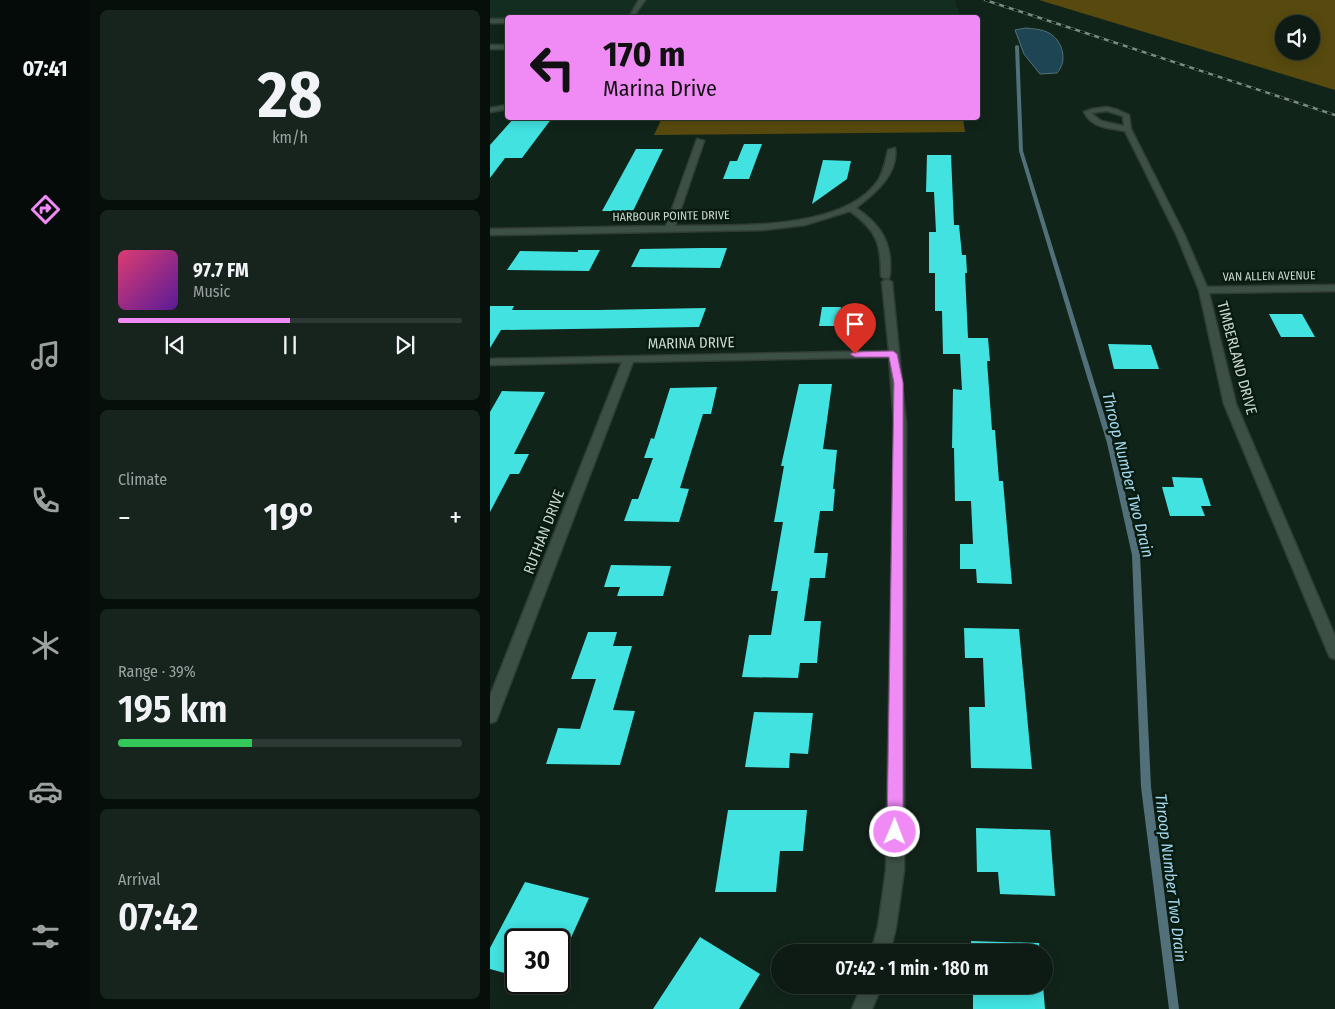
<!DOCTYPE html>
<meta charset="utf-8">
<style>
body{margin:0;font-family:"Fira Sans Condensed",sans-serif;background:#16241d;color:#f1f3f6;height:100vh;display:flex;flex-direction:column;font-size:19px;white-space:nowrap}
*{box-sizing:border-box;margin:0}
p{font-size:16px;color:#9aa1a0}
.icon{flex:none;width:28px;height:28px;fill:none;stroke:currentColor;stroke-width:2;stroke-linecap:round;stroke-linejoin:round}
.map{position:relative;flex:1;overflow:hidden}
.drawer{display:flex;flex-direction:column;gap:10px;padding:10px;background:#070f0b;width:400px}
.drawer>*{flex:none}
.hud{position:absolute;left:15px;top:15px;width:475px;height:105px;border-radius:5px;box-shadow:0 2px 12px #0003,0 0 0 1px #2d3934;background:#f08bf6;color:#111;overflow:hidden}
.fabs{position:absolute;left:785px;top:15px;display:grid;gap:10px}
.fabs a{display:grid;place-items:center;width:45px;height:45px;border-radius:50%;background:#0d1b14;box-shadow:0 2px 12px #0003,0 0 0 1px #2d3934;font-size:25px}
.speed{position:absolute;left:15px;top:929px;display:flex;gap:10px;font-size:25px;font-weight:700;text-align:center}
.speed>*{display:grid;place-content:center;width:65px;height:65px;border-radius:50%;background:#0d1b14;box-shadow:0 2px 12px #0003,0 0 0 1px #2d3934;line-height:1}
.speed .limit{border:2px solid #111;border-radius:8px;background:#fff;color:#111}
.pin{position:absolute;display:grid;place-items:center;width:42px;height:42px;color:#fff;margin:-51px -21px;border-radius:50% 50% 50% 0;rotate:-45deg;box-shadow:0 0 5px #0007}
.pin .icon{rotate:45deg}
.me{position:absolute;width:55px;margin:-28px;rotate:1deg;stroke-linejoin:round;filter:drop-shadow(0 0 4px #0008)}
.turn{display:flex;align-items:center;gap:18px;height:105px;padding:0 15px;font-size:22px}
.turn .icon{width:65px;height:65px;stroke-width:2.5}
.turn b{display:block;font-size:35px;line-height:42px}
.big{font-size:38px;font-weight:600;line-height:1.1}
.drawer .card{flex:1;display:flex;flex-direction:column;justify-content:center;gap:8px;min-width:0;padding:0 18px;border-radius:8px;background:#16241d}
.drawer .dial{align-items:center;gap:0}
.dial b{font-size:65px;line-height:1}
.song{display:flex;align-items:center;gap:15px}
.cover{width:60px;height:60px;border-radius:8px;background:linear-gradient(135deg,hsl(340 70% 55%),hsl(270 70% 35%))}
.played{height:5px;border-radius:2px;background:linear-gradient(90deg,#f08bf6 50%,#2d3934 50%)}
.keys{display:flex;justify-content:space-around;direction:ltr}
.heat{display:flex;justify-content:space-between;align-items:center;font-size:28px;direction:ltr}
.charge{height:8px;border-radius:4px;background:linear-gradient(90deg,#34c759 39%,#2d3934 0)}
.trip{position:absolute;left:281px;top:944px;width:282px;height:50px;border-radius:25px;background:#0d1b14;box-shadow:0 2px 12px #0003,0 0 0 1px #2d3934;font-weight:600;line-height:50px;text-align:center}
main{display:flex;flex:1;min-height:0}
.dock{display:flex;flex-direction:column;width:90px;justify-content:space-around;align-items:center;background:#050b08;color:#9aa1a0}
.dock .icon{width:35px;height:35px}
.dock .on{color:#f08bf6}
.dock b{font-size:22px;color:#f1f3f6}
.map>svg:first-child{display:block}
</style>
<main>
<nav class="dock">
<b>07:41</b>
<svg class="icon on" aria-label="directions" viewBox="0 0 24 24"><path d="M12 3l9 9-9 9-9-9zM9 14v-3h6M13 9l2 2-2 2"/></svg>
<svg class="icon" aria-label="music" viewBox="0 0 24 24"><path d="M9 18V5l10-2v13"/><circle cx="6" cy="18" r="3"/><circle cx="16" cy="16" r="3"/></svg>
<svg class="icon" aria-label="phone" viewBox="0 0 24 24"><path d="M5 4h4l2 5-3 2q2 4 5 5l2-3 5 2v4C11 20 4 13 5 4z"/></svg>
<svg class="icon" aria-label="climate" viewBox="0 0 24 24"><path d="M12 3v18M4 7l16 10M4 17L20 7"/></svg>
<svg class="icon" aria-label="car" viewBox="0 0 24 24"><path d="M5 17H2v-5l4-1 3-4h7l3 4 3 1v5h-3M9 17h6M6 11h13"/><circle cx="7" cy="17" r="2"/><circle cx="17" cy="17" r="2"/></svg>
<svg class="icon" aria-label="filters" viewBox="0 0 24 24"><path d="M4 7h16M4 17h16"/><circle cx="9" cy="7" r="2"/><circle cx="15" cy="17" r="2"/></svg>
</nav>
<section class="drawer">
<div class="card dial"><b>28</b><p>km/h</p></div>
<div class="card">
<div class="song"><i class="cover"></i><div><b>97.7 FM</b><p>Music</p></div></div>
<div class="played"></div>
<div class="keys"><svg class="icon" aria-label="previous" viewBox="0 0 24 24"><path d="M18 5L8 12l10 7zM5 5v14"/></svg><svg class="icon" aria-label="pause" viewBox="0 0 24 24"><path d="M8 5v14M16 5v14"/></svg><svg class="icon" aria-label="next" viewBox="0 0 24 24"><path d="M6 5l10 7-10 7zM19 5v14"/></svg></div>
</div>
<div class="card"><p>Climate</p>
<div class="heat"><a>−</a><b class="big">19°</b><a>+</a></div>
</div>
<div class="card"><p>Range · 39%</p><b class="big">195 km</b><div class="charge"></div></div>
<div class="card"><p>Arrival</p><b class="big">07:42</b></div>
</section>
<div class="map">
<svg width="845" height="1009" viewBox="0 0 845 1009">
<rect width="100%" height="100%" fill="#11241a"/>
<path fill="#132e21" d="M0 0H465L470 17 18 18 17 24H0Z"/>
<path fill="#584a0e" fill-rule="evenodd" d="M549 0H845V90ZM794 24H821V51H794Z
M172 118H473L475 132 164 135Z"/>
<path fill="#1e4554" stroke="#527079" d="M536 28C543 29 552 29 559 33 573 41 578 61 567 73L550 74 534 54 525 30Z"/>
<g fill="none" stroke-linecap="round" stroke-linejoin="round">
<path fill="#527079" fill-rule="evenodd" d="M527 45 529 46 533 151 623 443 650 555 661 787 689 1009H679L651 787 642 555 617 443 529 151 525 46Z"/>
</g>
<path fill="#41e2e0" d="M24 118H62L32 158H15L0 178V145Z
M254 144H272L259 179H233L240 161H247Z
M146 149H173L143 211H112Z
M437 155H461L464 225H469L472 255H476L477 273H475L478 338H498L500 361H497L502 430H505L509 481H513L522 584 487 583 486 569H470V544H483L481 501H465L464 448H462L463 389 472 390 470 354H453L452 311H445V273H439V232H446L444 192H436Z
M333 160 361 161 357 179 322 204Z
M211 248H237L230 268 141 267 150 249Z
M88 250H110L99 271 17 270 30 251 88 252Z
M0 306H24L22 310H109L216 308 209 327 11 330 0 348Z
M332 307H351L348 326H329Z
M779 314H812L825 337H791Z
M618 344 661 345 669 369H624Z
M309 384H342L333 449 347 450 343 489H345L343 511H330L324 553H338L335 578H320L314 621H331L327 663H310L308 678 252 677 259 635H281L288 591H281L293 522H284L294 466H291Z
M227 387 221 414H213L190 488 199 489 189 522 134 521 142 499H148L163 458H154L161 438 164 439 180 388Z
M12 391 55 392 24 454H39L29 474H20L0 512V412Z
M682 477 712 478 721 506H711L715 516H680L672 487H684Z
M121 565 181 566 173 596H127L130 587H114Z
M474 628 529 629 542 769 481 768 479 707H495L493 658H475Z
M98 632H127L123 646H142L123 710 145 711 130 765 56 764 68 728 90 729 106 679H81Z
M264 712 323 713 318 754 300 753 299 768 255 767Z
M238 810H317L313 851H290L286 892H225Z
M486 828 560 830 565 896 510 894 508 872H487Z
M35 882 99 898 80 940H26V976L0 969V948Z
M210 937 270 974 249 1009H163Z
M481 941 549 943 550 952H482Z
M483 985H553L555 1009H483Z"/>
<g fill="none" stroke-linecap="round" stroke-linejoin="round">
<g stroke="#303d36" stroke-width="3">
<path id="minor" d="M149 0H155L143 18H138Z
M0 19H18V23H0Z
M0 45H18V49H0Z
M18 105V109L0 112V108Z
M617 107 628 110 639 115 641 129 695 236 717 287 845 285V291L719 293 746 404 845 636V659L840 657 838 653 734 404 709 290 687 236 635 131C620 128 601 128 594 112L602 109ZM617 111 633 116 634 126 611 121 601 113Z
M207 139 214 141 185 226C240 225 356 232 389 179 394 170 396 160 398 150L405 148C409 174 384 194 366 208 385 221 398 235 400 259 400 265 401 272 399 278H393L391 276C391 243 387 231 360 211L315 225 273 230 0 235V229L176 226Z
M397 279 402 282 416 424 414 870 406 927 400 952H381L388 927 396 870 404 424 399 357 143 362 8 716 6 721 0 723V696L132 362 0 365V359L399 351 392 282Z
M372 985H392L382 1009H362Z"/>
</g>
<use href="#minor" fill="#3c5045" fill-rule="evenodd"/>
<g stroke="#7c8b82" stroke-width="2.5">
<path id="rail" d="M495 0 845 115"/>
</g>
<use href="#rail" stroke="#081b11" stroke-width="2" stroke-dasharray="5" stroke-linecap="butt"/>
</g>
<path fill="#f08bf6" stroke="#9c5aa0" d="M403 351 407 354 413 383V832L411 837 405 839 400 837 397 832 404 383 399 357H365L360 354 365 352Z"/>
<g text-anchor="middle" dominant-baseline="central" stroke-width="5" stroke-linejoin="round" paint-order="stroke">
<g font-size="12" fill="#cad6cf" stroke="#081b11">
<text transform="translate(181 216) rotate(-1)">HARBOUR POINTE DRIVE</text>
<text transform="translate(779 276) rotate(-1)">VAN ALLEN AVENUE</text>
</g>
<g font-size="15" fill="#cad6cf" stroke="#081b11">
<text transform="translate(201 343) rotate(-1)">MARINA DRIVE</text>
<text transform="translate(747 358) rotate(75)">TIMBERLAND DRIVE</text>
<text transform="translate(54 532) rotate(-69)">RUTHAN DRIVE</text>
</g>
<g font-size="16" font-style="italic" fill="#a3d8ef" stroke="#081b11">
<text transform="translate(638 475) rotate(76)">Throop Number Two Drain</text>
<text transform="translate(681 878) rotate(83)">Throop Number Two Drain</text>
</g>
</g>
</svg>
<div class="fabs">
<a><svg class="icon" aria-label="sound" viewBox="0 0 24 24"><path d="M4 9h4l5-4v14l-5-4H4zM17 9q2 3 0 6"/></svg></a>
</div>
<div class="speed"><div class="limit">30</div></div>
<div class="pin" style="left:365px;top:354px;background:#d93025"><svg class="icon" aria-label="arrive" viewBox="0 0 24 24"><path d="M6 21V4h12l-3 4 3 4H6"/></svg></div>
<svg class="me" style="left:405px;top:832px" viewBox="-20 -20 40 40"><circle r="17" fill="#f08bf6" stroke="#fff" stroke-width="3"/><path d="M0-11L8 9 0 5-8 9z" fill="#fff"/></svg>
<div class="trip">07:42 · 1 min · 180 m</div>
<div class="hud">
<div class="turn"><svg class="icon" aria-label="left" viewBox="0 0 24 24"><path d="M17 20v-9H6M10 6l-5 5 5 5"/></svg><div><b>170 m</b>Marina Drive</div></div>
</div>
</div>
</main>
